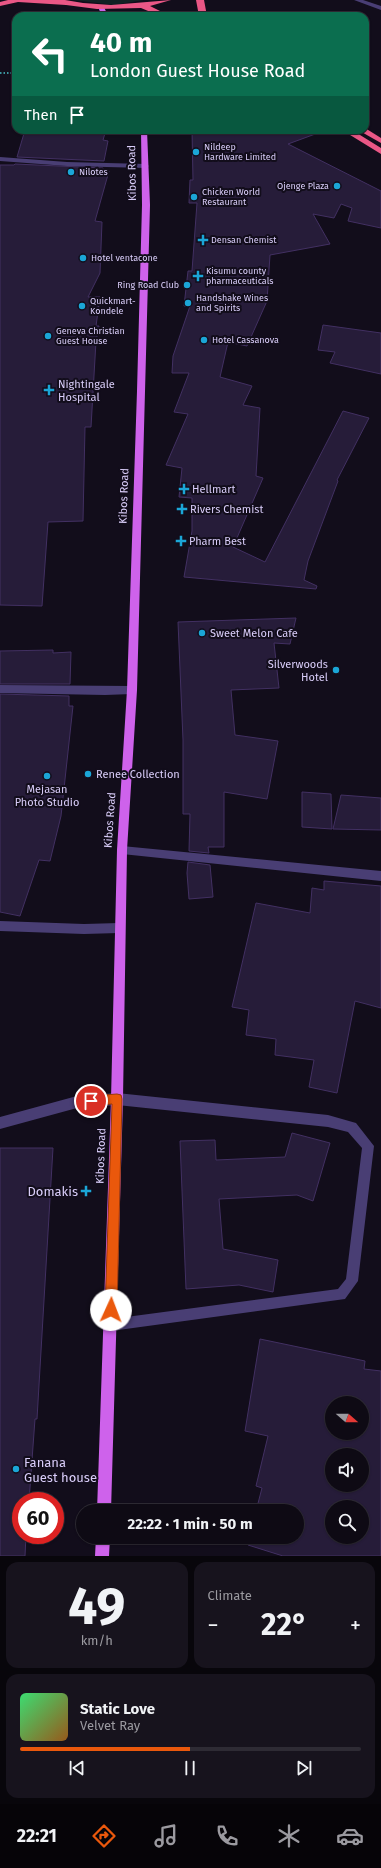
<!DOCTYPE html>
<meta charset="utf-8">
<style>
body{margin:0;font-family:"Fira Sans",sans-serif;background:#17131d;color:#f1f3f6;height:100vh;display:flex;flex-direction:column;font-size:15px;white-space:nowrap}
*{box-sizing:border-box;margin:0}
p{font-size:13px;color:#9b9aa0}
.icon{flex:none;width:22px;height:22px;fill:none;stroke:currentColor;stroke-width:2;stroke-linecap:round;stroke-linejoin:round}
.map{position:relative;height:1556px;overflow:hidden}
.drawer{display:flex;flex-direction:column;gap:6px;padding:6px;background:#08060b;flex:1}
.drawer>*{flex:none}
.guide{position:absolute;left:12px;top:12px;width:357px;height:122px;border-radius:12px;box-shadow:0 1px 3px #0004,0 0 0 1px #2e2b34;background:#0b6e4f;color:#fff;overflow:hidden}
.needle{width:26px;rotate:110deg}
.buttons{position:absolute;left:325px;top:1396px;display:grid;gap:8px}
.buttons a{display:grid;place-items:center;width:44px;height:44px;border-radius:50%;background:#0e0a14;box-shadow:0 1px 3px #0004,0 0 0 1px #2e2b34;font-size:20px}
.speed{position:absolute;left:12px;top:1492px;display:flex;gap:8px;font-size:20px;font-weight:700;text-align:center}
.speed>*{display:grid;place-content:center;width:52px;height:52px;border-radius:50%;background:#0e0a14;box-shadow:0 1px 3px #0004,0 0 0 1px #2e2b34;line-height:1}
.speed .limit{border:6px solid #d22;background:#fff;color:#111}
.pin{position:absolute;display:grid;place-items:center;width:34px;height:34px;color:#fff;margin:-17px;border:2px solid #fff;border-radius:50%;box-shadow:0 1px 4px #0007}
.me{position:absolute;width:44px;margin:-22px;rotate:2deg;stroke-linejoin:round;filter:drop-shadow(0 0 3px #0008)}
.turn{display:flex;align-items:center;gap:14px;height:84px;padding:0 12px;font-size:18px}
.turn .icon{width:52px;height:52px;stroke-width:2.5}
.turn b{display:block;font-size:28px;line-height:34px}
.then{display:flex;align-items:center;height:38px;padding:0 12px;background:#0003;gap:8px;font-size:15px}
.big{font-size:30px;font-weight:700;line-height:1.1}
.drawer .widget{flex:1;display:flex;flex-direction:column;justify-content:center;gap:6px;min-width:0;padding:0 14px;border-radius:12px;background:#17131d}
.drawer .dial{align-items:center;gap:0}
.dial b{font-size:52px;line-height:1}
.song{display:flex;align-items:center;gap:12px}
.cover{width:48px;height:48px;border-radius:6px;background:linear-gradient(135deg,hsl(140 70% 55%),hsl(30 70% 35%))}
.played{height:4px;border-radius:2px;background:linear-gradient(90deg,#ea580c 50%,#2e2b34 50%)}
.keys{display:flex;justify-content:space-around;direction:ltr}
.heat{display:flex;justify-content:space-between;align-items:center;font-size:22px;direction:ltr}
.drawer .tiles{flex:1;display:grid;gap:6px;grid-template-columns:1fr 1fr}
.widget:last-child{grid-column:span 2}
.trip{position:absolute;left:76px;top:1504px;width:228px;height:40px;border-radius:20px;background:#0e0a14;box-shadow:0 1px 3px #0004,0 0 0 1px #2e2b34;font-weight:700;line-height:40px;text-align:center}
.dock{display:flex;height:64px;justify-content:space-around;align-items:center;background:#060408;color:#9b9aa0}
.dock .icon{width:28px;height:28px}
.dock .active{color:#ea580c}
.dock b{font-size:18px;color:#f1f3f6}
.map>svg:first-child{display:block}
</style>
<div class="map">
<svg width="381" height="1556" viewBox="0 0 381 1556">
<rect width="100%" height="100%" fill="#120d1b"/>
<path fill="#112124" d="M73 0H144L114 5Z"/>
<path fill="#261c39" stroke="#423062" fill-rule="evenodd" d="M25 130H106L103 140 108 141 104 161 17 157Z
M192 130H318V133L288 144 381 191V228L348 221 352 208 341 204 334 218 313 214 330 244 270 255 267 301 247 346 228 342 220 377 252 386 243 405 260 408 256 476 263 478 233 547 265 562 343 411 369 418 337 480 338 481 308 561 304 580 317 586 316 589 184 577 192 531V498L179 497 182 468 166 465 188 414 174 412 189 373H172L173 356 190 306H184L188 271H192L197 203H189L190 180H193Z
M15 164 103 168V170L109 171 95 221 102 222 100 273 88 297H100L96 326H99L96 341 91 427H85L83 521 48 522 42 606 0 605V165H14Z
M323 325 381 333V374L330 363 335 352 318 350Z
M296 618 290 644 274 643 279 688 231 690 235 735 278 741 267 799 224 792V847H208L209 853 189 851 190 814H183V740L178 622Z
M53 650V653L71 652 70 684H0V651Z
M0 694 69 696V706H73L61 816 50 861 39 860 20 916 0 912Z
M302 792 331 794 332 829 302 827Z
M341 795 381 798V830L333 829Z
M188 862 210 865 213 897 189 899 187 873Z
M324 881 381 886V1008L355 1001 337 1093 309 1087 314 1060 275 1055 276 1039 246 1035 249 1010 232 1007 256 903 310 913 312 888 324 890Z
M292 1133 330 1143 313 1201 297 1195 219 1199 223 1249 278 1260 273 1292 239 1285 186 1289 180 1141 215 1140 216 1160 285 1157Z
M0 1148H53L37 1419H35L29 1501H21V1535H26L25 1556H0Z
M260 1339 365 1361 364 1369 381 1371V1556H283L248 1545 250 1537H297V1511H256L262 1488 256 1486 268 1436 245 1431ZM332 1403H362V1433H332ZM332 1455H362V1485H332ZM332 1507H362V1537H332Z"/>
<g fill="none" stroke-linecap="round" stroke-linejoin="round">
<path stroke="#3b959f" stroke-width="2" stroke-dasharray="1.5 2" stroke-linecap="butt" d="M0 73H16"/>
<path fill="#493e74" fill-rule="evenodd" d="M354 0H363L381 6V10Z
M0 157 67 162 146 164 149 166 146 168 67 166 0 161Z
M0 685 132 686 137 690 132 694 105 695 0 693Z
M122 846 381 871V881L122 854 118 853 117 850 118 847Z
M0 921 84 924 119 923 123 925 124 928 123 931 119 933 84 934 0 931Z
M117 1093 328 1115 356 1123 374 1146 358 1281 345 1299 111 1331 107 1329 105 1325 107 1321 111 1319 338 1289 346 1279 362 1148 348 1132 328 1127 117 1105 77 1108 0 1129V1117L77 1096Z"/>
<path fill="#ce62eb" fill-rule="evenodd" d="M101 5 104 7 108 16H102L98 7Z
M141 130H147L150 205 137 690 127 850 123 1099 111 1511H97L111 1099 117 850 127 690 137 391 142 205Z
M96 1537H110L109 1556H95Z"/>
<path fill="#ea5786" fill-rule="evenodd" d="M8 0H65L83 3 111 5 171 0 150 6 170 16H160L141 8 97 9 66 5 18 2 0 6V2Z
M196 0H204L207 16H199Z
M365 128 381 138V143L358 130H365Z
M342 130H352L381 148V154Z"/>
</g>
<path fill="#ea580c" stroke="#983908" d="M117 1094 121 1095 122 1099 117 1310 115 1314 111 1316 107 1314 105 1310 112 1104 91 1106 87 1104 85 1101 87 1097 91 1096Z"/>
<g fill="#1ba6d7" stroke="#120d1b" stroke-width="1.5">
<circle cx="196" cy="152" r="4"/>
<circle cx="71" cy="172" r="4"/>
<circle cx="337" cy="186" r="4"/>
<circle cx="194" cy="197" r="4"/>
<path d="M201 234h4v4h4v4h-4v4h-4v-4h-4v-4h4z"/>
<circle cx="83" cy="258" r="4"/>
<path d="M196 270h4v4h4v4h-4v4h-4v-4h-4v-4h4z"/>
<circle cx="187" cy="285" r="4"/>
<circle cx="188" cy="303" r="4"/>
<circle cx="82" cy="306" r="4"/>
<circle cx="48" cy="336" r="4"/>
<circle cx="204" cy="340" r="4"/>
<path d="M47 384h4v4h4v4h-4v4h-4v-4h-4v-4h4z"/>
<path d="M182 483h4v4h4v4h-4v4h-4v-4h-4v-4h4z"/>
<path d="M180 503h4v4h4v4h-4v4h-4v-4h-4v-4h4z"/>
<path d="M179 535h4v4h4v4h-4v4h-4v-4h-4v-4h4z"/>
<circle cx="202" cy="633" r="4"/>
<circle cx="336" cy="670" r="4"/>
<circle cx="88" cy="774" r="4"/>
<circle cx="47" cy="776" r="4"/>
<path d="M84 1185h4v4h4v4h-4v4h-4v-4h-4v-4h4z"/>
<circle cx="16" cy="1469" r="4"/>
</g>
<g text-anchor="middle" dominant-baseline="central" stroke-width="4" stroke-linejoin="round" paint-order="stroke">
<g font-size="9" fill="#d9cdf9" stroke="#120d1b" text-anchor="start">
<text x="204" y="147">Nildeep<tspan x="204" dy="10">Hardware Limited</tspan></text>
<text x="79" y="172">Nilotes</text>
<text x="329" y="186" text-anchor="end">Ojenge Plaza</text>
<text x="202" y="192">Chicken World<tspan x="202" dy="10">Restaurant</tspan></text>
<text x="211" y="240">Densan Chemist</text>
<text x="91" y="258">Hotel ventacone</text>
<text x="206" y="271">Kisumu county<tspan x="206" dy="10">pharmaceuticals</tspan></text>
<text x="179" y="285" text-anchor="end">Ring Road Club</text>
<text x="196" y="298">Handshake Wines<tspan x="196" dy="10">and Spirits</tspan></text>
<text x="90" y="301">Quickmart-<tspan x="90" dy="10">Kondele</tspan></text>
<text x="56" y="331">Geneva Christian<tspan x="56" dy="10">Guest House</tspan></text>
<text x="212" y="340">Hotel Cassanova</text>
</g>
<g font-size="11" fill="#d9cdf9" stroke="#120d1b">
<text transform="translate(132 173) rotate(-91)">Kibos Road</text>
<text transform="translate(124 496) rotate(-88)">Kibos Road</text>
<text transform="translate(110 820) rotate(-86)">Kibos Road</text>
<text transform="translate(101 1156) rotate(-88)">Kibos Road</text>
</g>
<g font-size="11" fill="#d9cdf9" stroke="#120d1b" text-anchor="start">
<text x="58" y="384">Nightingale<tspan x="58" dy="13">Hospital</tspan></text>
<text x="192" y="489">Hellmart</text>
<text x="190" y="509">Rivers Chemist</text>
<text x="189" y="541">Pharm Best</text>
<text x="210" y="633">Sweet Melon Cafe</text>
<text x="328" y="664" text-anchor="end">Silverwoods<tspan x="328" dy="13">Hotel</tspan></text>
<text x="96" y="774">Renee Collection</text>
<text x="47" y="789" text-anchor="middle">Mejasan<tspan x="47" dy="13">Photo Studio</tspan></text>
</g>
<g font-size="13" fill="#d9cdf9" stroke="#120d1b" text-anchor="end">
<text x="78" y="1191">Domakis</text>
<text x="24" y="1462" text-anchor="start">Fanana<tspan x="24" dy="15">Guest house</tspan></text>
</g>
</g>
</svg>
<div class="buttons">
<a><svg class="needle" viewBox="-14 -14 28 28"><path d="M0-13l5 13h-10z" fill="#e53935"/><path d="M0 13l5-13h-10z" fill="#9b9aa0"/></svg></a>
<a><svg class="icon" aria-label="sound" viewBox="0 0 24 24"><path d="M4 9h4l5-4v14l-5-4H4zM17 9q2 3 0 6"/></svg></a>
<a><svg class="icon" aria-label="search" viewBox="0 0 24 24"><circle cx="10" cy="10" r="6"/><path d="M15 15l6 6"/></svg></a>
</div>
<div class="speed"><div class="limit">60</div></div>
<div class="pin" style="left:91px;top:1101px;background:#d93025"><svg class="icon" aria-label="arrive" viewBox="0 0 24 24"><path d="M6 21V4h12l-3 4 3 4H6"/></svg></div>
<svg class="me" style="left:111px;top:1310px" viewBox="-20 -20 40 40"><circle r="19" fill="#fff"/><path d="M0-13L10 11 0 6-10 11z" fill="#ea580c"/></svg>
<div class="trip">22:22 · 1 min · 50 m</div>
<div class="guide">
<div class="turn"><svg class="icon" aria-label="left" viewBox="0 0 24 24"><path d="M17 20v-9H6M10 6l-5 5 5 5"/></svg><div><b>40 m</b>London Guest House Road</div></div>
<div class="then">Then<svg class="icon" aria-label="arrive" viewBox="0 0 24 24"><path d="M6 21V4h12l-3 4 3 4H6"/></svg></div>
</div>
</div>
<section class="drawer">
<div class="tiles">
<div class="widget dial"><b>49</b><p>km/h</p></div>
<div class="widget"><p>Climate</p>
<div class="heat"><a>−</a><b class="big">22°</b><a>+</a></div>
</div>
<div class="widget">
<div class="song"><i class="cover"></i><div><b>Static Love</b><p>Velvet Ray</p></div></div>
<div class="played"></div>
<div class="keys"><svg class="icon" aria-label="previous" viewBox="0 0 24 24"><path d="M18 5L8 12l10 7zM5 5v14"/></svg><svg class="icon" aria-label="pause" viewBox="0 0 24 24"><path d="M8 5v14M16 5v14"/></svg><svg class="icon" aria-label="next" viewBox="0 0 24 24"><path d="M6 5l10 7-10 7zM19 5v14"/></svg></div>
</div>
</div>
</section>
<nav class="dock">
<b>22:21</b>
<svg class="icon active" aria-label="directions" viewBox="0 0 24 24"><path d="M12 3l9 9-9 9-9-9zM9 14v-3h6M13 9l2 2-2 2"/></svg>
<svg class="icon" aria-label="music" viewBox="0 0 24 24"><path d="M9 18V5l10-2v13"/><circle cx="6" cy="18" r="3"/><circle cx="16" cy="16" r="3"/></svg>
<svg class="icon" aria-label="phone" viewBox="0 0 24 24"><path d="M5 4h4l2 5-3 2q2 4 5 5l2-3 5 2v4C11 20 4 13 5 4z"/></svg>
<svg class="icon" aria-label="climate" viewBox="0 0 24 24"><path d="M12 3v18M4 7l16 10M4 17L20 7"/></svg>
<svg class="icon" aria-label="car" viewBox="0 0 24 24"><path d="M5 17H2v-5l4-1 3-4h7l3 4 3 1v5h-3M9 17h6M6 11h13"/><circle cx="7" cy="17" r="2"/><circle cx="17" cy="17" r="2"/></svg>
</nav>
